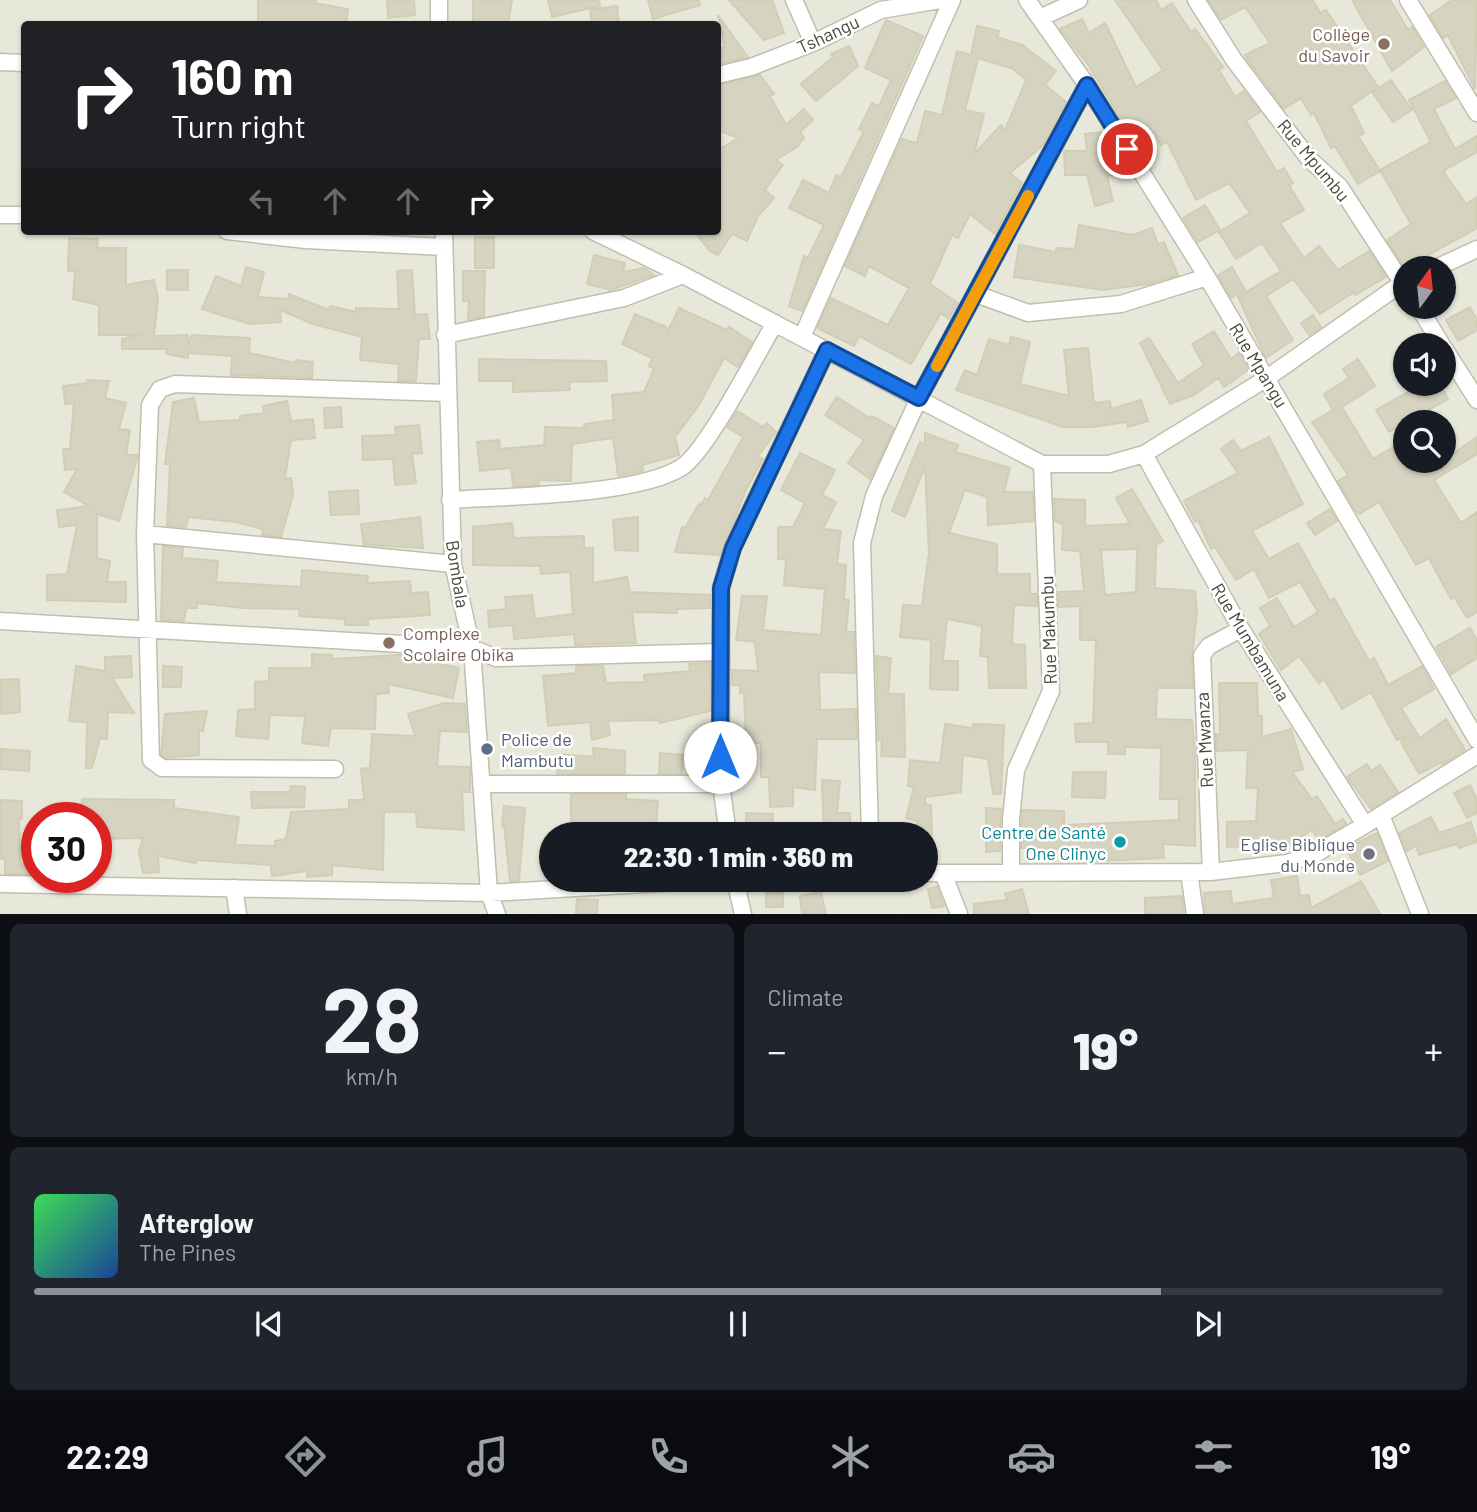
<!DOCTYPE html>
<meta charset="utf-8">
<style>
body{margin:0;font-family:Barlow,sans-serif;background:#20242c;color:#f1f3f6;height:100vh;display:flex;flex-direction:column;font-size:26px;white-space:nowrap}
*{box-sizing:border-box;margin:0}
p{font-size:23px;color:#9ea1a6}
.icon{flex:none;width:38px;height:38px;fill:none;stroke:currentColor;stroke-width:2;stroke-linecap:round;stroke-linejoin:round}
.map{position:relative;height:914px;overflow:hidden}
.sheet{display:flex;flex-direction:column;gap:10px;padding:10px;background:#0d0f14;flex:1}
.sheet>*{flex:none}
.top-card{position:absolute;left:21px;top:21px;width:700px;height:214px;border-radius:7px;box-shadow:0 2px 5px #0004;background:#202124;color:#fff;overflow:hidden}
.needle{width:46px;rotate:15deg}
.controls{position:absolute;left:1393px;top:256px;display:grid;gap:14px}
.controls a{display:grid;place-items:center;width:63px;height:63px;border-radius:50%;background:#171b24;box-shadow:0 2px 5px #0004;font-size:35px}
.speed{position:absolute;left:21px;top:802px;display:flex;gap:14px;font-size:35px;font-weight:700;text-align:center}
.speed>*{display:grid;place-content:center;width:91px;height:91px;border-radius:50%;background:#171b24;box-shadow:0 2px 5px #0004;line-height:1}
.speed .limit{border:10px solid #d22;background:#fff;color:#111}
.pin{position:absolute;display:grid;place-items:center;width:60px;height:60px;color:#fff;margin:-30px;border:4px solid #fff;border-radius:50%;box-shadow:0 2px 7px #0007}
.me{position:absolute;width:77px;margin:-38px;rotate:0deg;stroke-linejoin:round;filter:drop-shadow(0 0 5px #0008)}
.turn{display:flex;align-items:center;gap:24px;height:147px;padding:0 35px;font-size:32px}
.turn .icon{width:91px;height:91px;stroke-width:2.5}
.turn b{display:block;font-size:49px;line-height:60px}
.lanes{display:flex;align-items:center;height:66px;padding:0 35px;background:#0003;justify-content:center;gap:35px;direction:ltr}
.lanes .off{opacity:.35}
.big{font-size:52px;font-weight:800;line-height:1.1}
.sheet .card{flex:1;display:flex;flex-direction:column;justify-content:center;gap:10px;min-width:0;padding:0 24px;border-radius:10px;background:#20242c}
.sheet .dial{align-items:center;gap:0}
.dial b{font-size:91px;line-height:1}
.song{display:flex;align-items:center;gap:21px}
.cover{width:84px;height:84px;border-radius:10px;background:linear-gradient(135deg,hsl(130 70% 55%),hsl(220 70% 35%))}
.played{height:7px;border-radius:4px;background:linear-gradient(90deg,#8c9099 80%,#363941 80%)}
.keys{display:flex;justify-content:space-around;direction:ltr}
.heat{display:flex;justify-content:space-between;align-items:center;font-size:38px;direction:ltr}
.sheet .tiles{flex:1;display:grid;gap:10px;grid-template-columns:1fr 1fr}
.card:last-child{grid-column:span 2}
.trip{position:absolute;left:539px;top:822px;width:399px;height:70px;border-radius:35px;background:#171b24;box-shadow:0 2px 5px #0004;font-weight:800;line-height:70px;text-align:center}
.dock{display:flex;height:112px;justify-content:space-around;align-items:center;background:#090b0e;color:#9ea1a6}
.dock .icon{width:49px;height:49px}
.dock .current{color:#8c9099}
.dock b{font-size:32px;color:#f1f3f6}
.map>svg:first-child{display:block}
</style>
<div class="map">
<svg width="1477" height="914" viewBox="0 0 1477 914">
<rect width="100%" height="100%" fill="#f5f5ec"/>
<path fill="#e8e8da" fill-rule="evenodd" d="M0 0H1477V913L0 914ZM24 24H718V231H24ZM1405 268H1444V306H1405ZM1405 345H1444V383H1405ZM1405 422H1444V460H1405ZM37 817H96V877H37ZM551 835H926V880H551Z"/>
<path fill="#d6d4c1" stroke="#d1ceb5" stroke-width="2" fill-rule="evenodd" d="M258 0H316L315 3 348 9 346 24H258Z
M387 0H414L415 15 388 18Z
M473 0H512L508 24H473Z
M548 0H599L600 6 552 17Z
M648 0H699L700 5 653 19Z
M729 0H772L784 33 764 40Z
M1115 0H1156L1161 10 1172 3 1191 32 1195 29 1223 67 1219 70 1235 97 1244 91 1260 112 1246 121 1277 172 1284 168 1293 183 1289 185 1304 210 1280 223 1304 258 1319 246 1338 270 1369 251 1386 277 1355 295 1354 292 1320 314 1293 279 1266 296 1293 340 1266 358 1238 297 1281 271 1262 243 1236 259 1219 232 1250 213 1229 183 1196 200 1167 142 1161 145 1154 132 1135 143 1089 66 1060 29 1082 19 1089 33 1105 23 1136 87 1163 70Z
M1208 0H1313L1320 13 1326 10 1378 87 1351 106 1364 133 1358 136 1380 171 1358 184 1335 146 1331 148 1314 113 1311 115 1301 98 1284 109 1247 59 1245 55 1270 43 1245 7 1221 20Z
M1352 0H1390L1408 30 1412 27 1424 47 1392 71Z
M1452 0H1477L1475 89 1448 35 1443 38 1430 15Z
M617 6 619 24H592L590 10Z
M718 15 745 53 748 57 718 64V49L725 47Z
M886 20 923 36 802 311 789 306 804 256 808 258 824 225 789 208 803 180 829 193 836 175 841 177 864 131 859 129 872 103 879 106 891 80 865 68Z
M977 26 999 31 997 37 1022 45 1056 71 1045 85 1066 102 1043 145 1010 173 1022 183 995 234 970 214 958 238 952 235 930 284 958 303 949 319 941 313 911 364 859 336 854 346 817 328 831 298 888 325 909 288 869 266 865 276 845 266 902 139 917 143 925 111 942 115 957 51 971 55ZM978 58 1013 69 1026 80 1005 130 1001 125 974 154 984 114 965 110Z
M849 46 858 66 816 101 801 84 833 57 831 54Z
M760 75 774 94 770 96 786 125 804 109 813 120 800 132 804 138 797 147 776 160 783 165 765 190 774 198 758 216 747 241 732 234 718 255 710 251 694 231H718V150L738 138 718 130V85Z
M1391 80 1412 110 1393 122 1372 92Z
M1445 81 1456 98 1434 109 1455 149 1477 136V152L1443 171 1466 204 1477 197V228L1405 268 1387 240 1411 224 1380 170 1431 142 1409 100Z
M1104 132 1117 153 1110 157 1113 175 1107 176 1113 201 1095 206 1087 175H1065L1064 151H1087L1085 134Z
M1205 205 1220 230 1198 242 1183 218Z
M1079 225 1133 235 1152 228 1158 244 1164 242 1178 275 1149 284 1103 290 1014 277 1019 245 1056 252V248L1075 249Z
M475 237H494V268H475Z
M69 238 98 239 97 248H126V285L154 280 158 299 154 336 188 335V345L192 335 250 338 249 353 296 363V360L313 362 312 378 231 375 232 356 188 353V358L166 354 167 349H122V339L140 335H99V305L73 299 75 271H68Z
M594 255 625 263 623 272 644 268 654 275 611 290 587 284Z
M246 267 264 272 258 297 288 299 289 294 329 310 330 306 356 312V308L399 309 397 271 412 270 415 315 427 314 430 339H419L416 381H398L399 364 360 360 362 337 313 324 280 310 281 322 249 324 202 309 216 276 241 286Z
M1232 267 1245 290 1231 298 1218 275Z
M167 270H188V290H167Z
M463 271H485L484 316 468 319 469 301H463Z
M1470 307 1477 320V330L1458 341 1446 320Z
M679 308 727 330 729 327 752 342 738 367 724 358 699 405 675 437 679 455 642 465 643 471 618 476 613 438 572 444 571 481 538 480 539 485 513 486 511 468 480 471 477 442 499 440 500 449 544 445 545 427 585 428 584 424 614 420 612 395 644 392 654 369 649 366 652 358 622 344 635 314 666 327 667 333Z
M1313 315 1321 327 1309 335 1301 323Z
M1214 331 1231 359 1239 353 1249 369 1224 387 1218 378 1194 395 1170 404 1140 343 1149 338 1178 383 1204 365 1192 344Z
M1011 337 1030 342 1020 384 1069 396 1064 350 1088 348 1094 403 1110 401 1111 409 1141 400 1148 421 1128 427 1127 422 1091 427H1063L956 390 965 370 977 375 989 339 1009 345Z
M479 359 606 361 607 381 569 382 570 390 513 392V381H479Z
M1358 359 1375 386 1342 407 1373 459 1405 440V460H1412L1418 471 1444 460 1477 437V454L1434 480 1461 523 1477 512V612L1467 618 1454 597 1451 599 1429 558 1416 565 1379 502 1359 514 1355 510 1338 481 1348 475 1312 422 1333 410 1324 394 1349 378 1343 369Z
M87 380 109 381 105 398 126 403 119 429 130 430 126 455H138L119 521 97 514V558L110 561 107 582H126V602L47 600V575L67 574 77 525 59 527 57 510 89 506 64 492 77 469 65 470 63 449H70L74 403 65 404 63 386 88 383Z
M1425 383H1440L1448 399 1389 432 1376 410Z
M837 397 870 418 872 416 894 428 870 479 848 463 864 440 825 415Z
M194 398 199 422 240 420V416L264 413 263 406 287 401 291 421 313 419 315 438 292 440 290 445 285 479 291 478 293 495 281 537 262 535 263 529 235 522 188 517 186 527 167 526 170 464H165L173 402Z
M341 407 342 427 325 428 324 408Z
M737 411 763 427 767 423 776 432 758 456 763 459 746 490 720 555 675 552 682 527 685 528 699 504 701 505 705 498 708 500 743 437 727 427Z
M419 425 422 453 412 454 416 483 395 485 393 459 363 460 362 436 396 435 395 427Z
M925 433 958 445 956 452 1010 468 1004 492H1033L1034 521 988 525 987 497 965 490 949 533 997 544V574H1030V594H1037V606L1014 605 1012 644 1025 645 1026 688H989L988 657 980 656 982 626 947 619 943 661H958V690L930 689 931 640 900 637 903 605 922 606 929 553 925 466 905 517 892 511 920 442 925 445Z
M1269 437 1303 504 1252 531 1269 559 1298 543 1330 601 1334 598 1369 661 1374 658 1388 685 1422 666 1434 689 1401 708 1420 738 1446 719 1465 750 1442 764 1441 762 1419 774 1401 742 1410 736 1397 740 1371 692 1342 709 1324 679 1319 683 1299 656 1281 670 1259 634 1270 626 1260 608 1277 598 1294 627 1318 612 1300 582 1269 598 1254 569 1236 580 1215 547 1211 549 1198 520 1195 522 1184 501 1238 473 1221 449 1233 440 1241 451Z
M800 453 835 470 822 495 836 502 823 529 841 531 837 564 846 565 844 599 849 600 846 632H854L855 673 819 672 820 710 856 709 857 739H817L815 790 793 787V806L770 807 769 777H761V743H746L744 693H740V685H732V670L758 671 755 642 736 640 742 596H767L763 630 821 635 825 589 784 585 786 559H778V527H793L805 503 781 490Z
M1132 489 1163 541 1156 545 1155 588 1195 591 1197 613 1192 655 1193 688H1157L1156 719 1192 720 1195 751V846L1163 844 1164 858 1079 862V849L1021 848 1022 810 1064 811V825L1179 820V799H1160L1161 748 1125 747V754H1108V742H1076L1075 724 1093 723 1096 640H1080V606L1058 607V592L1084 591 1080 551 1062 550 1063 524 1055 521 1054 499 1085 500V526L1130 524 1116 498ZM1137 549 1136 592 1105 595 1101 550Z
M358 490 359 514 331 515 329 492Z
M1330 509 1337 521 1315 535 1307 523Z
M420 517 423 548 364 545 361 524Z
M638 517V551L615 550 613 520Z
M512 523 514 538 584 536V548H593V583L627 577 630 592 710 595V608L677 609V613L632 612 636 643 575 645 574 634 514 639 513 625 489 627 488 611 506 609 505 597 532 595 535 619 573 614 570 572 541 574 540 566 473 565V527Z
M163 546 183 548 182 558 218 561 216 582 301 587 302 570 368 576 367 583 410 581 411 593 428 592 430 615 368 619V625H345V619L299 616 300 609 243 608 197 603V608H186L184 621 161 620Z
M1470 628 1477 640V658L1451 674 1436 647Z
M312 654 332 655V659L400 655 459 668 453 698 388 684 389 693 376 694 375 729 331 728 328 746 302 743 305 716 270 715 268 739 236 736 238 710 255 709V682L269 681V668H312Z
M131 656 132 677 112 678 134 713 108 712 107 739 100 738 92 768H86L87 722 69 721 76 666 105 671V657Z
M876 656 891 658 888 694H904L905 757 881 756 882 740H878Z
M710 663V711L660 723 659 720 608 721 610 735 592 740 590 722 548 726 543 676 576 673V666H603L606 683 645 682 644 675 690 671 689 664Z
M163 666 182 667 181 687H163Z
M19 679 20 712 0 714V680Z
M1219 683H1257L1258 716H1262V737L1291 729 1303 769 1292 772 1312 799 1317 796 1335 824 1343 819 1346 824 1319 840 1312 830 1288 845 1227 847V822L1256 821 1258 788H1246L1248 750 1216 751V734H1220Z
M444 703 465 704 467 732 440 731 437 766 470 767V792H462L464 830 417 827 416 812H384L383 870 332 865V875L307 877V871L272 876 271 865 196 860V863L158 856 159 872 143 873 139 851 143 838 96 839V817H80L82 799 174 800V808L239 817 235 845 276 846 275 841 286 839 291 812 349 809V800H364L361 769 370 768 372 734 415 736 408 714Z
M207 711 203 731H199V755L165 758 161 755 165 714Z
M945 724 973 728V724L1004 725 1001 794H993L988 759 963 755 961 792 925 797V804L931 805 932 835H917V821L906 818 914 787 908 786 910 760 940 763Z
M593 748 625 751V774H557L559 754 594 757Z
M1 749 30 751 29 771 0 769Z
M660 753 683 755 682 774H659Z
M1367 764 1371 771 1380 765 1398 792 1371 809 1347 777Z
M1073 772H1106L1105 798 1072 797Z
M822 780 840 781 837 813H850L851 835H824Z
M1470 785 1477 800V813L1467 818 1454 793Z
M291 786 305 787 304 807 252 808 251 792H290Z
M571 794H626V799L658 801 656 827 626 825V835L571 830Z
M0 800 22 801V819H19L20 864H29V874H5V859H0Z
M504 806 525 808 519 881H510L504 825 502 826Z
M986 808 1001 809 1000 851 986 852Z
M746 813 773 814V835H747Z
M1431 817 1439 833 1471 822 1477 842 1459 848 1457 844 1419 855 1416 846 1407 851 1399 833Z
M1377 833 1388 861 1360 875 1346 848Z
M1297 876 1300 896 1309 895 1311 908 1361 881 1380 914H1205L1204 893 1231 891 1232 904 1274 898 1271 880Z
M937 887 944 906 932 908 928 889Z
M1022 889 1029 914H974V904L1007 900 1005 894Z
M821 892 826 914H802L800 896Z
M766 893H783V907H766Z
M1182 896 1184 914H1145V898Z
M577 899 598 900 597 914H576Z"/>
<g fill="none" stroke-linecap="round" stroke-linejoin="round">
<g stroke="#c0bfae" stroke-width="19">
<path id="minor" d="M439 0V24
M794 0 813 43
M1027 0 1087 85 1207 277 1477 740
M1196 0 1234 60 1309 159 1340 187 1405 287
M1408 0 1477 113
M1042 17 1079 0
M0 62 24 63
M718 75 751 67 813 43 881 10 940 0
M0 215H24
M227 231 306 240 444 247
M444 231 453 564 472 648 489 893 497 914
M593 231 683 275 1042 464H1109L1144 454 1267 378 1405 281
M1436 268 1477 249
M976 294 1028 313 1121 304 1207 277
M1418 306 1442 345
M445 335 624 298 683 275
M802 337 952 0
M1444 348 1477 400
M1144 454 1241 629 1365 825
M450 500C508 496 637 496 682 467 707 451 757 353 775 323
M145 534 453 564
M0 621 472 648 496 658 720 652
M335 769 162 768 151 760 145 534 150 405 160 389 175 384 448 393
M481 784H721
M1381 815 1420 914
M728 835 721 784V588L733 547 827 350
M870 835 862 543 874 496 919 398 1087 85
M1189 872 1195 914
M1211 872 1202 655 1209 646 1241 629
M926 873 1211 872 1287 863 1315 854 1365 825 1477 755
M943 873 959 914
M1011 873V819L1016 770 1051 691 1042 464
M735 880 743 914
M0 884 489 893 711 880
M234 888 238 914"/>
</g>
<use href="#minor" stroke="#fff" stroke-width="16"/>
</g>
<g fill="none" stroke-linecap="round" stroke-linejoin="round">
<g stroke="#114b97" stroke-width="18">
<path id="route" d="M720 757 721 588 733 548 827 350 919 398 1087 85 1127 149"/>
</g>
<use href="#route" stroke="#1a73e8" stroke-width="12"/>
<path stroke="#f59e0b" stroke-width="12" d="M937 366 1028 196"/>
</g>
<g fill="#8d6e63" stroke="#fff" stroke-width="2.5">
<circle cx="1384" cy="44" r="7"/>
<circle cx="389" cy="643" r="7"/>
</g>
<circle fill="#5c6f8a" stroke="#fff" stroke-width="2.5" cx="487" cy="749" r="7"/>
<circle fill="#0f9aa8" stroke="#fff" stroke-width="2.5" cx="1120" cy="842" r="7"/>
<circle fill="#6b7280" stroke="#fff" stroke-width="2.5" cx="1369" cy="854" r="7"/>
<g text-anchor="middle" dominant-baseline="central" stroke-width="5" stroke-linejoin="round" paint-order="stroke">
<g font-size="18" fill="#494739" stroke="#fff">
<text transform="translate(828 34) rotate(-25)">Tshangu</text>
<text transform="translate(1314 160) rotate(50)">Rue Mpumbu</text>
<text transform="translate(1259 365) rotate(59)">Rue Mpangu</text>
<text transform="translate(458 574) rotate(81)">Bombala</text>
<text transform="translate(1048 630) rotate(-92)">Rue Makumbu</text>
<text transform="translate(1251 642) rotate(59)">Rue Mumbamuna</text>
<text transform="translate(1204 740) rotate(-93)">Rue Mwanza</text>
</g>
<g font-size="18" fill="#785e54" stroke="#fff" text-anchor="end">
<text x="1370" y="34">Collège<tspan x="1370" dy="21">du Savoir</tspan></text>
<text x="403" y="633" text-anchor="start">Complexe<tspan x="403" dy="21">Scolaire Obika</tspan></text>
</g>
<g font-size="18" fill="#4e5e75" stroke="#fff" text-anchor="start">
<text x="501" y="739">Police de<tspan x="501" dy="21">Mambutu</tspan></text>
</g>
<g font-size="18" fill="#0d838f" stroke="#fff" text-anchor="end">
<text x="1106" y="832">Centre de Santé<tspan x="1106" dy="21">One Clinyc</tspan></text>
</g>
<g font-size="18" fill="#5b616d" stroke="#fff" text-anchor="end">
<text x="1355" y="844">Eglise Biblique<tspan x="1355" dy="21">du Monde</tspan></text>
</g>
</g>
</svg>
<div class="controls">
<a><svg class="needle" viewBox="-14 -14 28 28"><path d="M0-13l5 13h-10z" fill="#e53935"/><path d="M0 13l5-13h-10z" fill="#9ea1a6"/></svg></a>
<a><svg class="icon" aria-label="sound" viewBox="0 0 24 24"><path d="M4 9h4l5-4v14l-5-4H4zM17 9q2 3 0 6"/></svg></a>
<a><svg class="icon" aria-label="search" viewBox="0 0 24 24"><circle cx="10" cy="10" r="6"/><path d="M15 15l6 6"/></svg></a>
</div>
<div class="speed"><div class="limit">30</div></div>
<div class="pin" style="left:1127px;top:149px;background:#d93025"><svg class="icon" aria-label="arrive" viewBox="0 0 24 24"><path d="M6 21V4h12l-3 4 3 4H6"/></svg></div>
<svg class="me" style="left:720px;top:757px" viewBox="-20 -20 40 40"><circle r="19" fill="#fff"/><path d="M0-13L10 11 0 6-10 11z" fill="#1a73e8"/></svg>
<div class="trip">22:30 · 1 min · 360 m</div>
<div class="top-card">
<div class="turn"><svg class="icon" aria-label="right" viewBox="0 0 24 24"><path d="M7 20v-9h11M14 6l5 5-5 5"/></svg><div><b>160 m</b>Turn right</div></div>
<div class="lanes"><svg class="icon off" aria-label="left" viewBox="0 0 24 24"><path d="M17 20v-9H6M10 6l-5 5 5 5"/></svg><svg class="icon off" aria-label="ahead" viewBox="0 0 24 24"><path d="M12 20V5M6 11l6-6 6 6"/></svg><svg class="icon off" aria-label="ahead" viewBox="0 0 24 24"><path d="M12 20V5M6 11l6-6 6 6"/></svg><svg class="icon" aria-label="right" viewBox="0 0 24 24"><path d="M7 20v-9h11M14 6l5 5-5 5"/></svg></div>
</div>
</div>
<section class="sheet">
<div class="tiles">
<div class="card dial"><b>28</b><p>km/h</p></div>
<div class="card"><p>Climate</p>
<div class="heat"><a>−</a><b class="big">19°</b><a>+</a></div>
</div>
<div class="card">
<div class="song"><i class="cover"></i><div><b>Afterglow</b><p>The Pines</p></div></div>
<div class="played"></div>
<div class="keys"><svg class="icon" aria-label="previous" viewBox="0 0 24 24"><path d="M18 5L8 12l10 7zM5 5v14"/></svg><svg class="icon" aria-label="pause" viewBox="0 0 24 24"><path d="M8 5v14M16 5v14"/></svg><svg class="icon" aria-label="next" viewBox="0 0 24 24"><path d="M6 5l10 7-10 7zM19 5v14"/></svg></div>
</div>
</div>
</section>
<nav class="dock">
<b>22:29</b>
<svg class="icon current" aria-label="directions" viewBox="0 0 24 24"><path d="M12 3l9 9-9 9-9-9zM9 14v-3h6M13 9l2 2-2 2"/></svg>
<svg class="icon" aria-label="music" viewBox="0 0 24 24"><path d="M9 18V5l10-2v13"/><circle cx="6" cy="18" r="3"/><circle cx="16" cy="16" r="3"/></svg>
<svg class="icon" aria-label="phone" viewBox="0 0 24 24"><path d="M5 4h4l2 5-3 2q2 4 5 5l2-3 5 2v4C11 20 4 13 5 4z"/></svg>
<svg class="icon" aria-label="climate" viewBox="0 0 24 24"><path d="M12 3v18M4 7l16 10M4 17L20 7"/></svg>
<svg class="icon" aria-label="car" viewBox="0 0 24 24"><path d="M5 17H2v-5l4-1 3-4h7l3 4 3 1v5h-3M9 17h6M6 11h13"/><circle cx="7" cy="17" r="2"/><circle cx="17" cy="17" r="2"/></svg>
<svg class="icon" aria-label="filters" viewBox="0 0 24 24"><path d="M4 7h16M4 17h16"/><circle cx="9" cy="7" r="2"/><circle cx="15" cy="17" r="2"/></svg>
<b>19°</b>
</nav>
